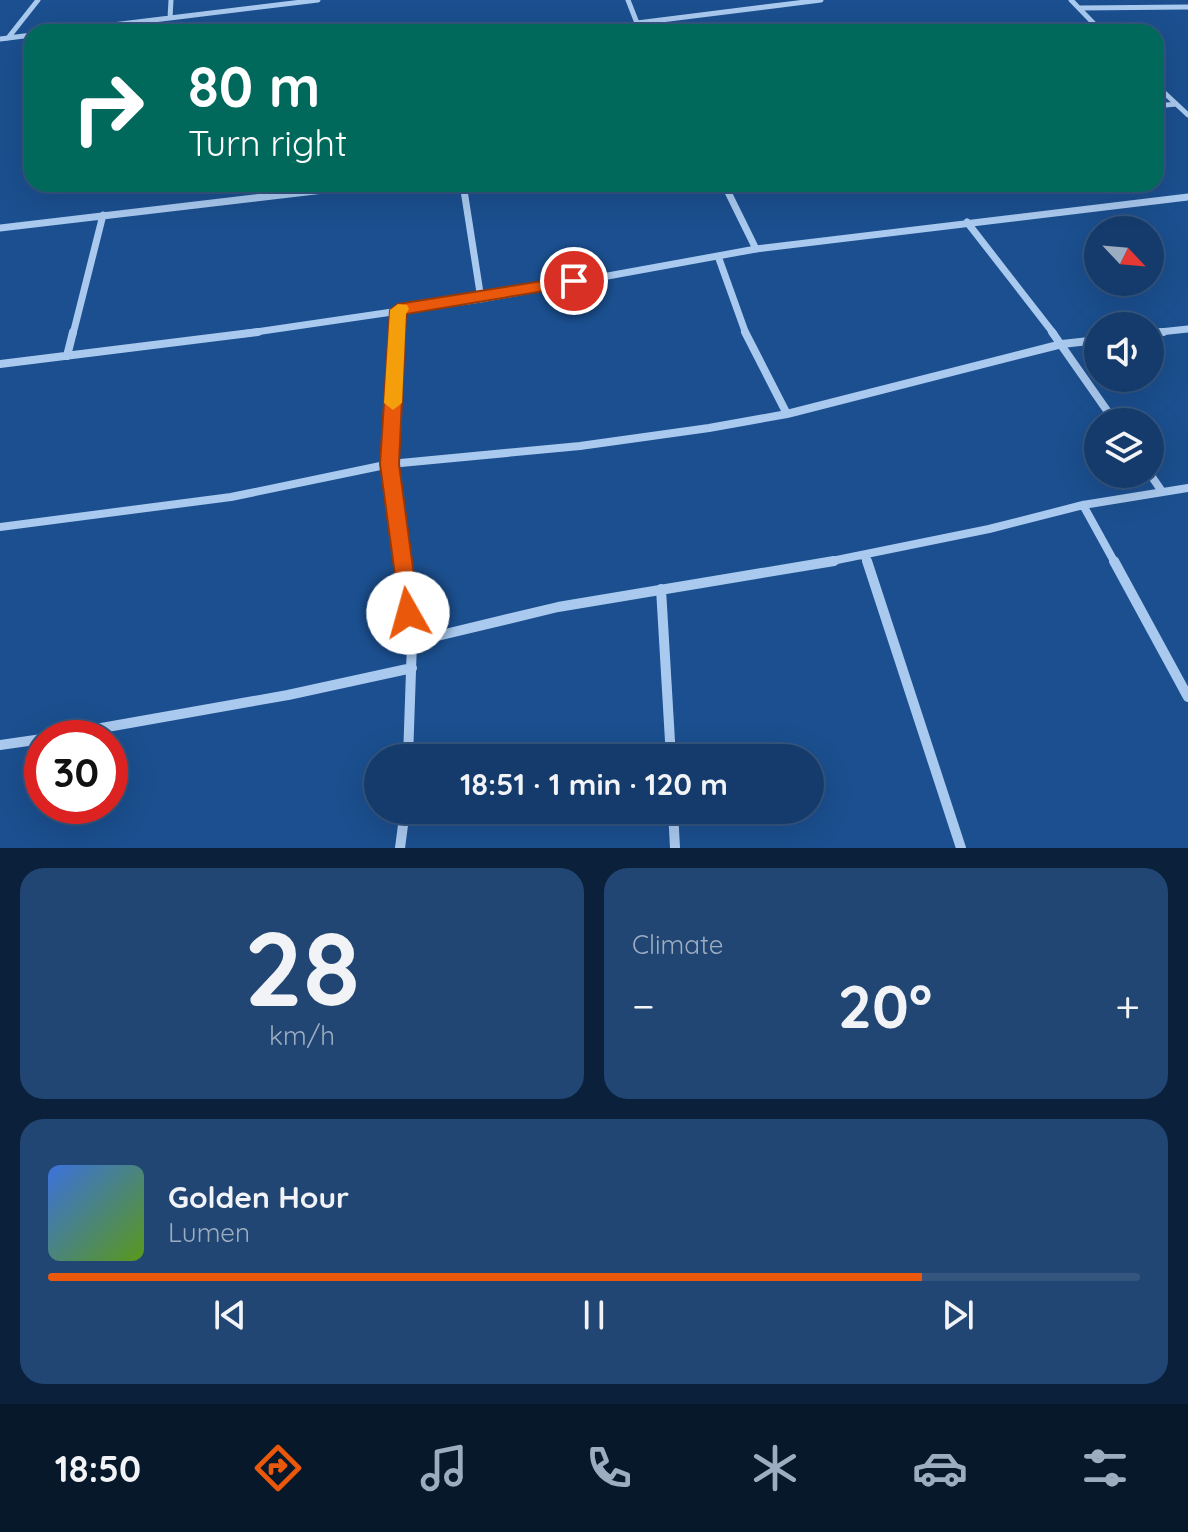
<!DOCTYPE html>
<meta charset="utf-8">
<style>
body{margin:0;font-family:Quicksand,sans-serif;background:#214673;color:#f1f3f6;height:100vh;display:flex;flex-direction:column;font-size:30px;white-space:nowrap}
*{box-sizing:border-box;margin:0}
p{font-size:26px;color:#9dadc1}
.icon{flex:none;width:44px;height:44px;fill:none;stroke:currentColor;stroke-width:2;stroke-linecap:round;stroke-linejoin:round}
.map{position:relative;height:848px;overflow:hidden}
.side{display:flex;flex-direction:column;gap:20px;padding:20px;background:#0b203b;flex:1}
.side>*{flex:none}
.top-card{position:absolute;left:24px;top:24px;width:1140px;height:168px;border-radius:24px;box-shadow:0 8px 32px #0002,0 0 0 2px #33557e;background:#00695c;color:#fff;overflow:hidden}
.needle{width:52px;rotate:116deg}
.fabs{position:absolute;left:1084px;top:216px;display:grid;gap:16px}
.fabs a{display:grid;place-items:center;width:80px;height:80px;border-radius:50%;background:#143b6b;box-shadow:0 8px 32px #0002,0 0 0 2px #33557e;font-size:40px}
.speed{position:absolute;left:24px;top:720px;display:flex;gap:16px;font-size:40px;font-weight:700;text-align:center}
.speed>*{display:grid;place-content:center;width:104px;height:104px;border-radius:50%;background:#143b6b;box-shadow:0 8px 32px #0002,0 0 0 2px #33557e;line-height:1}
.speed .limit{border:12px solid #d22;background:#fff;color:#111}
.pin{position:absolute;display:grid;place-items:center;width:68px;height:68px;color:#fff;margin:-34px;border:4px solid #fff;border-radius:50%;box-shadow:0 2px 8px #0007}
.me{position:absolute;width:88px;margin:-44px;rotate:353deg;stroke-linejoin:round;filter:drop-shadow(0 0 6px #0008)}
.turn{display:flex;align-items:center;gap:28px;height:168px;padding:0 32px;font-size:36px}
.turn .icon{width:104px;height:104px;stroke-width:2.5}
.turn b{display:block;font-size:56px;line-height:68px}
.big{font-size:60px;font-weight:700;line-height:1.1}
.side .card{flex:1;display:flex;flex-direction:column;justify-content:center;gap:12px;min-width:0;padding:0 28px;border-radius:24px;background:#214673}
.side .dial{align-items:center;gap:0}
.dial b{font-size:104px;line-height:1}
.song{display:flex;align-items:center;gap:24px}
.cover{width:96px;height:96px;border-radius:12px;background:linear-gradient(135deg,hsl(220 70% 55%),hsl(90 70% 35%))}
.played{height:8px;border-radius:4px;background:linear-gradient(90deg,#ea580c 80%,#33557e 80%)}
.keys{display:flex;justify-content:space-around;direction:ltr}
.heat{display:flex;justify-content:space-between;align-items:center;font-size:44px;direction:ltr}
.side .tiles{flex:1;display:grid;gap:20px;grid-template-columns:1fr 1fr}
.card:last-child{grid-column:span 2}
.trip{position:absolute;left:364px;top:744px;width:460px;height:80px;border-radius:40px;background:#143b6b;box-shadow:0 8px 32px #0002,0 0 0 2px #33557e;font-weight:700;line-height:80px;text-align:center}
.dock{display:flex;height:128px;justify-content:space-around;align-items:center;background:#08182b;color:#9dadc1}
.dock .icon{width:56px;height:56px}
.dock .current{color:#ea580c}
.dock b{font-size:36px;color:#f1f3f6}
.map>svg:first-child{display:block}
</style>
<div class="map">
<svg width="1188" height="848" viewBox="0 0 1188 848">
<rect width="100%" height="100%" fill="#1b4f8f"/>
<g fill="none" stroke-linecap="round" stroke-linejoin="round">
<path stroke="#a9c9ee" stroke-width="5" d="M628 0 637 23
M1071 0 1102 32
M1079 8 1188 7
M170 18 171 0
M55 32 318 0
M643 32 637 23 821 0
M1088 32 1100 31
M8 38 38 0
M0 39 32 35
M1156 85 1188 115
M1156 106 1176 104"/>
<path stroke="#a9c9ee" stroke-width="7" d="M463 184 481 299
M724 184 756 249
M967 222 1054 334
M0 228 374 184
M718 256 746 334
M1150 333 1188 329
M73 334 103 215
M242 334 481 299 756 249 1188 197
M397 334 398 310"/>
<path stroke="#a9c9ee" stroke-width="8" d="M397 332 390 464 402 563
M745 332 787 414
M1052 332 1115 422
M1150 333 1163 332
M67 356 73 332
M0 364 258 332
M1150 474 1161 490
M1083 505 1115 563
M0 527 231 497 390 464 580 446 709 428 787 414 1062 344 1098 340
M865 556 867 563
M822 563 989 529 1083 505 1188 488"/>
<path stroke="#a9c9ee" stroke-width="10" d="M402 561 412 642 408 758
M867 561 961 848
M1114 561 1188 697
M661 589 671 758
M412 642 558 607 834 561
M45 738 288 695 412 668
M0 745 42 739
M673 810 675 848
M400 848 405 810"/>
</g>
<path fill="#ea580c" stroke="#983908" stroke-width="2" d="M574 276 582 281 580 285 406 314 399 464 419 613 416 620 408 622 401 620 380 464 390 310 398 304Z"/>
<path fill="#f59e0b" d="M398 304 407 305 409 309 406 314 402 403 393 410 384 403 390 310Z"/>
</svg>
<div class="fabs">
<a><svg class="needle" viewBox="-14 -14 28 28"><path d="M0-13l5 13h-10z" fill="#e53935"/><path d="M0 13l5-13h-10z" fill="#9dadc1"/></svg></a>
<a><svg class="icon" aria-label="sound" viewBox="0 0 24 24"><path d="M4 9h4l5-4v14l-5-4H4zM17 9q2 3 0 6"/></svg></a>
<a><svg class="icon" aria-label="layers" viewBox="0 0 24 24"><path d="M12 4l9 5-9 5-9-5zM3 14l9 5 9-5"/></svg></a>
</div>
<div class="speed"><div class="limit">30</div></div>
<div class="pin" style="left:574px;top:281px;background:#d93025"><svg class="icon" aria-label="arrive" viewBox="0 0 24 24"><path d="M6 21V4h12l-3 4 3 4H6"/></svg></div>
<svg class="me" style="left:408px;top:613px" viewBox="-20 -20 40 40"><circle r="19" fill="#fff"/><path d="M0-13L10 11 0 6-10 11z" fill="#ea580c"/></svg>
<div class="trip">18:51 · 1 min · 120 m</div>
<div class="top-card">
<div class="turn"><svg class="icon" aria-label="right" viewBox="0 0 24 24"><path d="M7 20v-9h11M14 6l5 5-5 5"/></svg><div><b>80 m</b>Turn right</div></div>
</div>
</div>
<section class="side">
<div class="tiles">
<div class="card dial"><b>28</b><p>km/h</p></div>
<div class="card"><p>Climate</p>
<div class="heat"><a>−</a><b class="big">20°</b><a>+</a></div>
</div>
<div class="card">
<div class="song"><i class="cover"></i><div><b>Golden Hour</b><p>Lumen</p></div></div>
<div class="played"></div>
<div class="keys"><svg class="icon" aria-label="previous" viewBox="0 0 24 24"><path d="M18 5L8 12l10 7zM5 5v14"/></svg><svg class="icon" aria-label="pause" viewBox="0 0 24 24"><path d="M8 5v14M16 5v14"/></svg><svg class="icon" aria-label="next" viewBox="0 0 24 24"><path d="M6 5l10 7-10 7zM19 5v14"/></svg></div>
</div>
</div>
</section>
<nav class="dock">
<b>18:50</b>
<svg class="icon current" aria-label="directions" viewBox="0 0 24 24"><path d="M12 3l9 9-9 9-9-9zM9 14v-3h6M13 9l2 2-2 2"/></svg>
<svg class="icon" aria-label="music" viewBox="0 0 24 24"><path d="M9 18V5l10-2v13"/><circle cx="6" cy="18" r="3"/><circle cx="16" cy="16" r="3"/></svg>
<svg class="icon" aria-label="phone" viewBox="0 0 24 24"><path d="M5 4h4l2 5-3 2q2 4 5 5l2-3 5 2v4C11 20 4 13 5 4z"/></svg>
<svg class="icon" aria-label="climate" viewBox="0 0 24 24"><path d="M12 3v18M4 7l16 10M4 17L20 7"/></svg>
<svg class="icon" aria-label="car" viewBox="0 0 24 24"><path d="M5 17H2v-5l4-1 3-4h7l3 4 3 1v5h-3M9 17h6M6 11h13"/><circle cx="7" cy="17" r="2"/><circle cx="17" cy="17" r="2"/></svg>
<svg class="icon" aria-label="filters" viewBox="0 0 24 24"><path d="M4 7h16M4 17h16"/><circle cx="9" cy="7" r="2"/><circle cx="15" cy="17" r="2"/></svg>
</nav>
